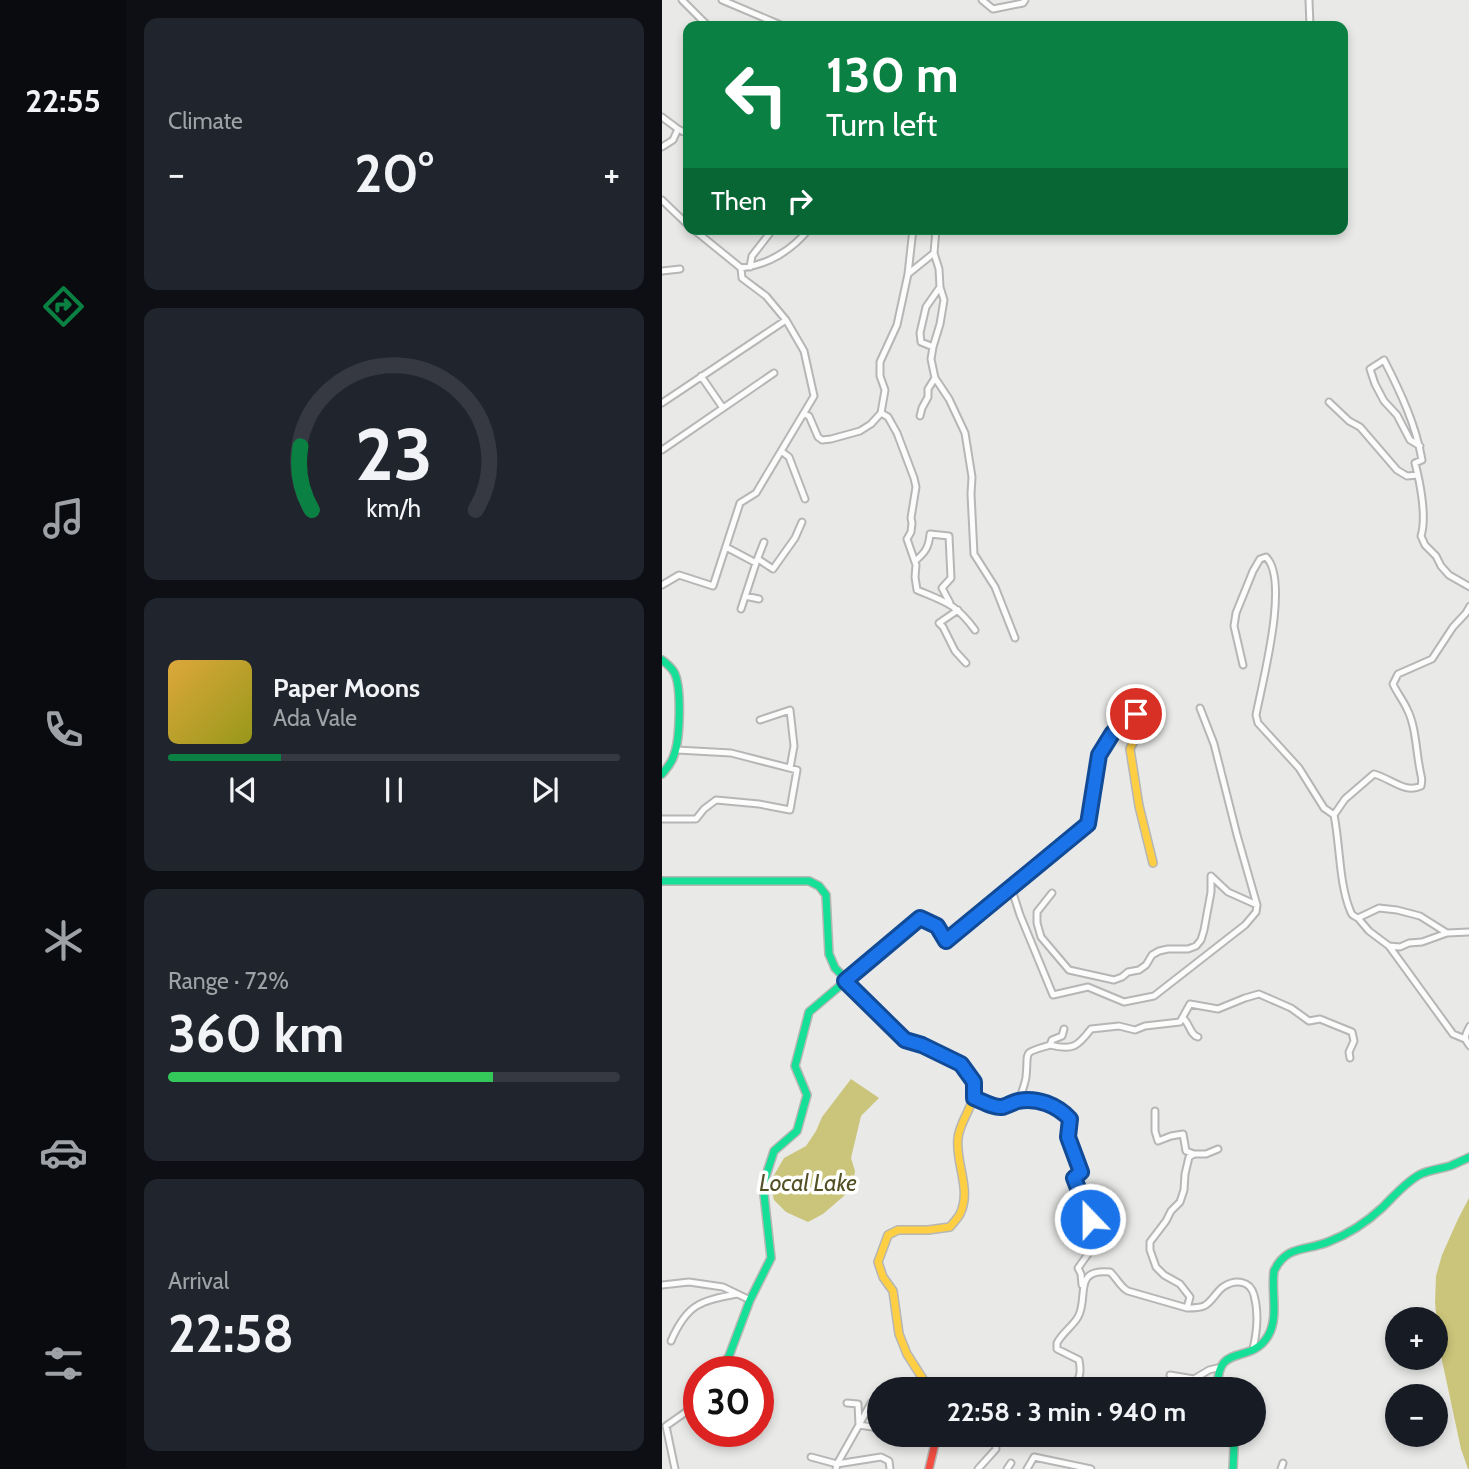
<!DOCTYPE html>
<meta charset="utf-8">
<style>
body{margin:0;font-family:Cabin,sans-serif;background:#20242c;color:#f1f3f6;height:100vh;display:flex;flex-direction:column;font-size:26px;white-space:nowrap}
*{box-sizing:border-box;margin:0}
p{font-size:23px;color:#9ea1a6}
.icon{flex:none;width:38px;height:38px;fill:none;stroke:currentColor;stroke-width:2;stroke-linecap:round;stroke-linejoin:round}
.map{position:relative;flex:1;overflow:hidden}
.side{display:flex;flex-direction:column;gap:18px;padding:18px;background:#0d0f14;width:536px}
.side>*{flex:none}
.guide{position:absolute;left:21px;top:21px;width:665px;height:214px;border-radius:14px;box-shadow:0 4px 10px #0003;background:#0b8043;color:#fff;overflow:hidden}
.controls{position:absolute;left:723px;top:1307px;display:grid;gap:14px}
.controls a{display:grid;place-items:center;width:63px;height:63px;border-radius:50%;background:#171b24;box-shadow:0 4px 10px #0003;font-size:35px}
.speed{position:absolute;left:21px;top:1356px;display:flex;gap:14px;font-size:35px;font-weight:700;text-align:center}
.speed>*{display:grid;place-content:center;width:91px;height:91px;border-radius:50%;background:#171b24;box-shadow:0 4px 10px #0003;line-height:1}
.speed .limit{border:10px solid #d22;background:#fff;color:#111}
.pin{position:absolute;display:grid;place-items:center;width:60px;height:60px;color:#fff;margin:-30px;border:4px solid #fff;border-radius:50%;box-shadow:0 2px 7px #0007}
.me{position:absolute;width:77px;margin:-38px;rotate:338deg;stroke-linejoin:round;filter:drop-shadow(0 0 5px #0008)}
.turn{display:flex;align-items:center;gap:24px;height:147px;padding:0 28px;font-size:32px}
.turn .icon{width:91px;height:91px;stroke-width:2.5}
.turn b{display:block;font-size:49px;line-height:60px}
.then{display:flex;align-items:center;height:66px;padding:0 28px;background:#0003;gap:14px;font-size:26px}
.big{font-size:52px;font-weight:700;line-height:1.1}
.side .widget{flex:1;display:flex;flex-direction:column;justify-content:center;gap:10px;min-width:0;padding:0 24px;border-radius:14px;background:#20242c}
.side .dial{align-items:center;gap:0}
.dial svg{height:182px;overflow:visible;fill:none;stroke:#363941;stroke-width:7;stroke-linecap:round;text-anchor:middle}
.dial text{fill:#f1f3f6;stroke:none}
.song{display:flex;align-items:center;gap:21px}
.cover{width:84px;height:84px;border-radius:10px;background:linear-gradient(135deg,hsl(40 70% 55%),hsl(60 70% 35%))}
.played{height:7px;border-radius:4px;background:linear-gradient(90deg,#0b8043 25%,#363941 25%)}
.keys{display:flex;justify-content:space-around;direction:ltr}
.heat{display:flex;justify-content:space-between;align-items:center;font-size:38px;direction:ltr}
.charge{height:10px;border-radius:5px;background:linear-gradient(90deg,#34c759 72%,#363941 0)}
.trip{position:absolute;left:205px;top:1377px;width:399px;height:70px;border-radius:35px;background:#171b24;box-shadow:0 4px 10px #0003;font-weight:700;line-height:70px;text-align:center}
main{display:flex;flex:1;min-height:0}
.tab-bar{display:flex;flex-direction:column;width:126px;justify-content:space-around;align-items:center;background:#090b0e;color:#9ea1a6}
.tab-bar .icon{width:49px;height:49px}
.tab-bar .active{color:#0b8043}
.tab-bar b{font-size:32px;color:#f1f3f6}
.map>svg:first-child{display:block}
</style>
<main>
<nav class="tab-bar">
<b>22:55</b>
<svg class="icon active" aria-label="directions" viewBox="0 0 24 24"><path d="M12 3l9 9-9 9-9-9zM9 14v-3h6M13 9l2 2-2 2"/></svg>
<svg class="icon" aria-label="music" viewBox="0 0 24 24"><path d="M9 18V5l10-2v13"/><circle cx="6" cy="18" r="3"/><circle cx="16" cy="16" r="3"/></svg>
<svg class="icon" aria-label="phone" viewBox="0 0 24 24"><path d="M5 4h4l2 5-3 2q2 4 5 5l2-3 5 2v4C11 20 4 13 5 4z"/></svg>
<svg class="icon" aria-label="climate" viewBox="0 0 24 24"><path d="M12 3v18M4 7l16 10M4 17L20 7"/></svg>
<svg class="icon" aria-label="car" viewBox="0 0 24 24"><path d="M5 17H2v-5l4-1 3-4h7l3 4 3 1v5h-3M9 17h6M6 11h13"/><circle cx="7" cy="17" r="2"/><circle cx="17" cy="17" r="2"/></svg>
<svg class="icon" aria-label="filters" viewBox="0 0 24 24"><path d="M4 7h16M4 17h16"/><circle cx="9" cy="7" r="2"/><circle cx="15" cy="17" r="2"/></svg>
</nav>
<section class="side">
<div class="widget"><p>Climate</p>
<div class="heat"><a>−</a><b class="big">20°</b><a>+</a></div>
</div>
<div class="widget dial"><svg viewBox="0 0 100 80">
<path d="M14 69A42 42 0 1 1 86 69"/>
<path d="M14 69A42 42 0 0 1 9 41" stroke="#0b8043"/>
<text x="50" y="56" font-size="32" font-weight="700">23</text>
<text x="50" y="72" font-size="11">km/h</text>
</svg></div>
<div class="widget">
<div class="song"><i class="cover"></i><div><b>Paper Moons</b><p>Ada Vale</p></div></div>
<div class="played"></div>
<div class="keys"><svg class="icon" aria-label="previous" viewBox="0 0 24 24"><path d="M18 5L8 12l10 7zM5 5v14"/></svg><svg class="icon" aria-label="pause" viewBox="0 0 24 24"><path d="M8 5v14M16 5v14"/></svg><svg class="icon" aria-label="next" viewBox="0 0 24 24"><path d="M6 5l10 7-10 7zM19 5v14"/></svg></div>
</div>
<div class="widget"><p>Range · 72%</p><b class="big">360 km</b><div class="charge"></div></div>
<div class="widget"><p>Arrival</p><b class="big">22:58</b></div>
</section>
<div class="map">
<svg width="808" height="1469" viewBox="0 0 808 1469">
<rect width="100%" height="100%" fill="#e9e9e8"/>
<path fill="#cbc57b" d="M189 1079 217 1098 199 1116 189 1158 193 1171 190 1189 161 1214 146 1222 124 1212 112 1200 108 1182 122 1158 144 1146 154 1131 160 1117Z
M807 1198 808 1469H806L799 1449 778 1351 773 1303 774 1276 780 1255 796 1219Z"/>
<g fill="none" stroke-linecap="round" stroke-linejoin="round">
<g stroke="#b6b6b5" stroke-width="9">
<path id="street" d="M20 0 46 26
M60 0 121 26
M320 0 331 9 361 3 363 0
M647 0 648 26
M0 117 16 129 11 140 0 147
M16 129 26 134
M0 200 26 225
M31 229 79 268C106 265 130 250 147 229
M272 253 274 229
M88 267 90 256 111 229
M0 271 18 269
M246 274 272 253 277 269 278 287 282 300 278 324 271 347 269 359 273 378 287 399 303 433 310 477 309 494 312 554 333 587 353 638
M271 347 259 342 258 333 264 307 278 287
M39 376 61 408
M667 402 687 421 698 427 735 470 745 476 756 475
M0 403 124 320
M219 413 226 417 235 433 252 478 254 487 249 518 250 523 249 532 245 539 254 565 253 577 255 590C284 602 294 604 313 630
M142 414 147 416 156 437 160 440 169 439 198 431 209 424 219 413 223 390 218 376V362L235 325 246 274 251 229
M258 416 260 408 266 397V389L273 378
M758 446 748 440 735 415 722 401 713 384 708 369 722 360C738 391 754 425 760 460L753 463C758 482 765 517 759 536L763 545 774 556 779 566 787 575 808 587
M0 450 112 373
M119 451 127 457 143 499
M64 547 94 563 79 609
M96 559 111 569 133 538 140 522
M95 560 102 542
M253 561C263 553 267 547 268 534L287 536 289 578 280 588 288 603
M0 585 17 575 51 586 78 503 94 493 152 396 142 351 124 320 104 296 80 278 79 268
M83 596 97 599
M808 606 804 613 791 627 770 659 736 674 731 684C735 693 741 700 745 709 754 726 754 751 758 770 759 777 761 779 759 786 743 794 728 778 712 774L683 799 672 815C678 844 677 883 688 910 690 916 691 915 696 918L717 908 735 910 758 916 785 933 808 932
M296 610 277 623 281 627 293 651 304 663
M581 665 572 626 574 613 591 571 598 559 604 557C628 580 600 683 594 715L596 723 637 768 662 808 672 815
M98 720 128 710 132 746 128 768
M0 819H34L42 809 54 800 97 804 128 810 135 770 69 753 15 750
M549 876 566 892 595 905
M349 887 358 915 391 995 426 987 462 1002 492 996 583 925 594 912 595 905 575 835 552 744 538 708
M390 893 375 912V923L379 937 407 970 452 980 460 977 466 972 477 970 484 965 490 955 497 951 506 949H526L534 946 539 940 542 930 549 892V876
M696 918 707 931 727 946 738 947 747 943 760 942 785 933
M727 946 791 1034 803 1039
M521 1018C528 1024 528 1035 536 1037
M808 1026C803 1035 801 1038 808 1046
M388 1045C411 1051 416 1046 429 1029L457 1026 473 1030 483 1026 518 1022 528 1004 556 1009 583 998 597 994 629 1008 647 1021 658 1019 690 1032 692 1041 687 1052 688 1058
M312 1098C320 1101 332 1108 340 1107 345 1106 351 1102 356 1101 375 1097 395 1105 408 1119L406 1137 420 1172 412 1178 435 1234 431 1247 416 1268 419 1274 420 1285
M358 1100C359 1092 363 1085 364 1077 367 1049 359 1054 388 1045L390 1040 400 1036 402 1029
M493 1111V1131L496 1141 509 1136 521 1134 524 1151 532 1154
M0 1285 27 1282 61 1287 88 1300
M525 1308 528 1297 518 1284 502 1275 494 1267 488 1250V1242L504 1221 509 1211 518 1202 522 1190 523 1174 527 1157 532 1154H544L556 1149
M9 1341C25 1304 38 1301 75 1294
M508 1375 532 1379 547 1370 555 1368
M387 1390C403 1380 423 1392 417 1360L395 1349V1343C400 1333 410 1327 416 1317 427 1298 410 1268 448 1272 455 1278 458 1287 466 1291L525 1308C531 1308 537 1308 542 1306 550 1302 554 1292 561 1287 573 1279 588 1280 592 1295 597 1313 595 1332 591 1349
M185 1403 196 1404 197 1425 209 1403 217 1404
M149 1457 175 1464 197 1425 217 1428
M13 1469 4 1426 31 1407 37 1399
M174 1469 175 1464 219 1457 227 1461 228 1469
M316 1469 334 1449C334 1441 328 1439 322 1435
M345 1469 349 1463
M365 1469 372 1457 429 1469
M619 1469 621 1463"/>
</g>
<g stroke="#b6b6b5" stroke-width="10">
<path id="fast" d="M0 660C4 663 9 667 12 672 20 686 18 740 12 755 10 763 5 768 0 774
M0 881H147L157 886 164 895 167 954 173 968 243 1039 299 1064 308 1076
M56 1372 67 1356 88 1300 109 1258 101 1185 112 1151 135 1131 145 1095 133 1066 147 1012 258 918 275 926 284 941 323 909
M556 1390C553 1341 588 1366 606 1336 617 1318 609 1292 612 1271 624 1245 644 1251 666 1242 687 1234 705 1222 721 1207 732 1196 743 1183 757 1175 766 1170 778 1169 788 1166 795 1163 801 1160 808 1157
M569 1435 572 1448 571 1469"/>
</g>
<g stroke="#b6b6b5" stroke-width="10">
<path id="slow" d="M323 909 426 824 437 755 450 734 465 718 474 714 480 719V724L468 749 477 806 491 863
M268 1390 245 1354 237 1334 231 1291 221 1277 216 1262 226 1235 236 1230H266L288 1227C291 1223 296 1218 298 1214 310 1189 293 1163 296 1138 298 1117 322 1096 308 1076"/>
</g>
<g stroke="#b6b6b5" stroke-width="10">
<path id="jam" d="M267 1469 275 1435"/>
</g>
<use href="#street" stroke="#fcfcfc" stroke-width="5"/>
<use href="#fast" stroke="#16e098" stroke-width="7"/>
<use href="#slow" stroke="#ffcf43" stroke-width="7"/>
<use href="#jam" stroke="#f24e42" stroke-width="7"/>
</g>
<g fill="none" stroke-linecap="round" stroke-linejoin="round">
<g stroke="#114b97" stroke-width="18">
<path id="route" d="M428 1219 412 1178 419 1172 406 1137 408 1119C395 1105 375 1097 356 1101 351 1102 345 1106 340 1107 332 1108 320 1101 312 1098V1082L299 1064 260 1045 243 1040 183 981 258 918 275 926 284 941 426 824 437 755 450 734 465 718 474 714"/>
</g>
<use href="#route" stroke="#1a73e8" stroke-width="12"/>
</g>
<g text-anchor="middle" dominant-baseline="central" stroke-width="7" stroke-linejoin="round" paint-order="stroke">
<g font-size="23" font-style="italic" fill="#535025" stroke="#fffffe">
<text x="146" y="1183">Local Lake</text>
</g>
</g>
</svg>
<div class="controls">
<a>+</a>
<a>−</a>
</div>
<div class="speed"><div class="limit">30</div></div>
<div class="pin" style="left:474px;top:714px;background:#d93025"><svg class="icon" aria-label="arrive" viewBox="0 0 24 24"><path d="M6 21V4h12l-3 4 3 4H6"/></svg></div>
<svg class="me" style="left:428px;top:1219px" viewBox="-20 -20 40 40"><circle r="17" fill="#1a73e8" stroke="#fff" stroke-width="3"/><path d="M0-11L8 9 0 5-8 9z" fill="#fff"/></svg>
<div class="trip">22:58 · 3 min · 940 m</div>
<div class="guide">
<div class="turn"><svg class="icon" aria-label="left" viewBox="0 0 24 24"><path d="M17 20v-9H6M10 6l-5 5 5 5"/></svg><div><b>130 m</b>Turn left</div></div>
<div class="then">Then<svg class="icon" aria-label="right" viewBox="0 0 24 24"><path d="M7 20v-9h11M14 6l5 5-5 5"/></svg></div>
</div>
</div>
</main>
